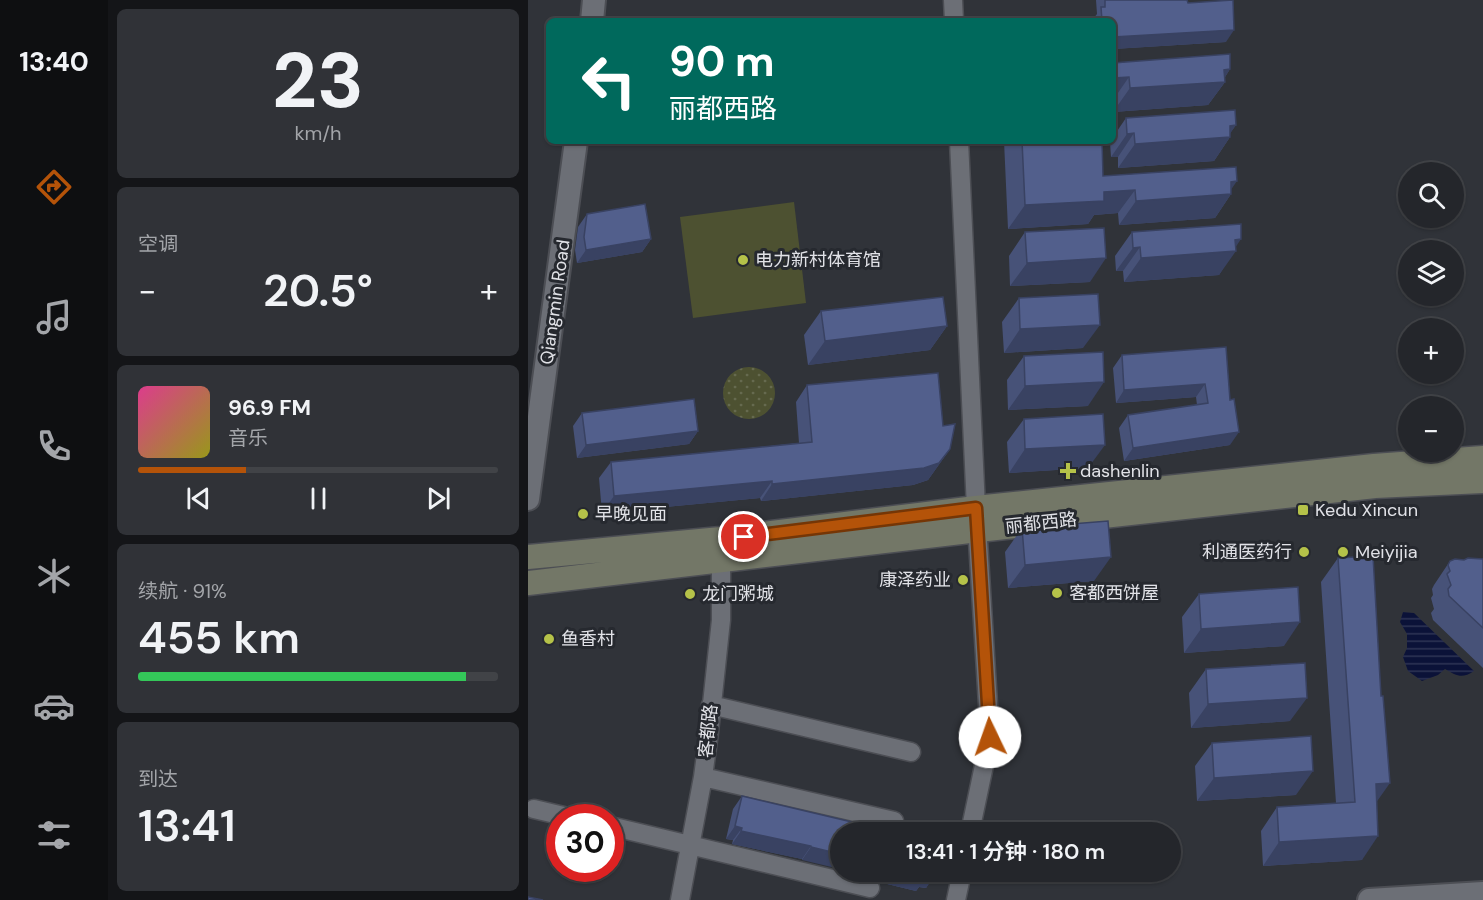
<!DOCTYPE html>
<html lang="zh">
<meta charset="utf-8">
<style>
body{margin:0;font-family:"DM Sans","Noto Sans SC",sans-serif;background:#303237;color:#f1f3f6;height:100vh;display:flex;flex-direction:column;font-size:22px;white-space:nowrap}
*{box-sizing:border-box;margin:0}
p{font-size:20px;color:#a3a5a9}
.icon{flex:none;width:33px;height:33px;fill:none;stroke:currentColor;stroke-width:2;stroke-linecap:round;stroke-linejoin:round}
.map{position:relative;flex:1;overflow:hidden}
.sheet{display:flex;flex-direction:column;gap:9px;padding:9px;background:#141518;width:420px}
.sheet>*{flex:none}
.top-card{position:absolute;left:18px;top:18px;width:570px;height:126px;border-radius:9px;box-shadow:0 2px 4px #0004,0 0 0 2px #414347;background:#00695c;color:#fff;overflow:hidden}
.fabs{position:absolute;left:870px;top:162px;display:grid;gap:12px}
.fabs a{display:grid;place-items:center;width:66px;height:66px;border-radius:50%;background:#24262b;box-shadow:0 2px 4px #0004,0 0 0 2px #414347;font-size:30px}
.speed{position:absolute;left:18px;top:804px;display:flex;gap:12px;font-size:30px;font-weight:700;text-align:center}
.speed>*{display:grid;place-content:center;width:78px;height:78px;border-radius:50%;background:#24262b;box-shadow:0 2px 4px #0004,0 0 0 2px #414347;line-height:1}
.speed .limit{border:9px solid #d22;background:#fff;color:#111}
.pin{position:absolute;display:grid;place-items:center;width:51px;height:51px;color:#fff;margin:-26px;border:3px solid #fff;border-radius:50%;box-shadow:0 2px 6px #0007}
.me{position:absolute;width:66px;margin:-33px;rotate:357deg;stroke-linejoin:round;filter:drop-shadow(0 0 4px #0008)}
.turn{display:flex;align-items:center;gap:21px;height:126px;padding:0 24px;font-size:27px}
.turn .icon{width:78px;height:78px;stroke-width:2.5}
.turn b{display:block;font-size:42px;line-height:51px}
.big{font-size:45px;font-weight:600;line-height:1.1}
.sheet .card{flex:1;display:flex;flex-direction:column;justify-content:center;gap:9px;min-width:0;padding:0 21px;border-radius:9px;background:#303237}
.sheet .dial{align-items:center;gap:0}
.dial b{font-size:78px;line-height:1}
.song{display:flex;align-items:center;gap:18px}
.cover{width:72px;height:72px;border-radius:9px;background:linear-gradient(135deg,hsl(330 70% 55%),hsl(60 70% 35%))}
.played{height:6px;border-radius:3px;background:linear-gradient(90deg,#b45309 30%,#414347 30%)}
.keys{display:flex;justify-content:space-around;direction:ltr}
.heat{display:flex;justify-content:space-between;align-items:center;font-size:33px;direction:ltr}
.charge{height:9px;border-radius:4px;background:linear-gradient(90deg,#34c759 91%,#414347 0)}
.trip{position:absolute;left:302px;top:822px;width:351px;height:60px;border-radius:30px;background:#24262b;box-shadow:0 2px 4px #0004,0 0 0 2px #414347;font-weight:600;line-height:60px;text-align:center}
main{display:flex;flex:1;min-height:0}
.menu{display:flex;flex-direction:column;width:108px;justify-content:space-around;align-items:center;background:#0e0f11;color:#a3a5a9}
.menu .icon{width:42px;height:42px}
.menu .active{color:#b45309}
.menu b{font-size:27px;color:#f1f3f6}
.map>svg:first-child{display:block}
</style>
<main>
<nav class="menu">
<b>13:40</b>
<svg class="icon active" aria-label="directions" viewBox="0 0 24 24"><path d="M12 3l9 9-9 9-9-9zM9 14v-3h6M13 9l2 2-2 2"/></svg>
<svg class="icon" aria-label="music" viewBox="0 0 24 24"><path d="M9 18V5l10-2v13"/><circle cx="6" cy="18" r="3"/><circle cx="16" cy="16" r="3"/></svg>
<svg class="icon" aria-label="phone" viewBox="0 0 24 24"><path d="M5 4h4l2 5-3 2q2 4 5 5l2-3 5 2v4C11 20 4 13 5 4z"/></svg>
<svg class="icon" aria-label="climate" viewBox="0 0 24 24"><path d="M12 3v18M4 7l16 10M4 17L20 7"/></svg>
<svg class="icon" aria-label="car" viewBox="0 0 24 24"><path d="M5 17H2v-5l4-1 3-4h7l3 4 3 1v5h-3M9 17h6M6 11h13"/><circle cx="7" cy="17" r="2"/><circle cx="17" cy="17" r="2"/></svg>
<svg class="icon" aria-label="filters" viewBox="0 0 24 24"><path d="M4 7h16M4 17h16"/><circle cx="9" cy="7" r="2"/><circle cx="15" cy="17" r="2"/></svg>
</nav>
<section class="sheet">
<div class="card dial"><b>23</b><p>km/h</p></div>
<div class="card"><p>空调</p>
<div class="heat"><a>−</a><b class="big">20.5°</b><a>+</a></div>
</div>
<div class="card">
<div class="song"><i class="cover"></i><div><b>96.9 FM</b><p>音乐</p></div></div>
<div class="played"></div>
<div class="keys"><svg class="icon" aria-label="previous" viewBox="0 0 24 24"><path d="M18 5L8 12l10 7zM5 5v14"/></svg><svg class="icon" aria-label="pause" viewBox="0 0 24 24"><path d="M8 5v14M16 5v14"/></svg><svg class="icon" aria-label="next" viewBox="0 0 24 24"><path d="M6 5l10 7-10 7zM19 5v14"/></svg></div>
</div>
<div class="card"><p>续航 · 91%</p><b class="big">455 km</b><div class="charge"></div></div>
<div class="card"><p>到达</p><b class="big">13:41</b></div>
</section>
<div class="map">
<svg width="955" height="900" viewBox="0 0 955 900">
<defs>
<pattern id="grass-dots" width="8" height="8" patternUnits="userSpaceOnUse" patternTransform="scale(1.5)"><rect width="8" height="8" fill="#4d5131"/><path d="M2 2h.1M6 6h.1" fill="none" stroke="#666a4f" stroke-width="1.8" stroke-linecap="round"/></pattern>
<pattern id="water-rules" width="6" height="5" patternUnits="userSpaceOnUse" patternTransform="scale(1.5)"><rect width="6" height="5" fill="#0b1238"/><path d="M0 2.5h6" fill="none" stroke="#2e3455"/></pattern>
</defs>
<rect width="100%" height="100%" fill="#303339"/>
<path fill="url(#grass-dots)" d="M195 393a26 26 0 1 1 52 0a26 26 0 1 1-52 0Z"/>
<path fill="#4d5131" d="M266 202 278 303 165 318 152 217Z"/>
<path fill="url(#water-rules)" d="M875 612 886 613 946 671C934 679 929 676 917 669L910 675 894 681 880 671 875 657 879 648V634L872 622Z"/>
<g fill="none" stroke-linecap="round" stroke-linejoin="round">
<g stroke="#4c4e54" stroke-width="21">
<path id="minor" d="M425 0 426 21
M431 141 448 508 462 737 442 832
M183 705 383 752
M175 777 366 821
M6 809 44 818
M82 826 342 888
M152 900 175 777 181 732 193 620V560
M428 900 434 872"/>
</g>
<g stroke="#4c4e54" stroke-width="26">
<path id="tertiary" d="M64 21 66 0
M0 499 48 141
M841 900 955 893"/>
</g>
<g stroke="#4c4e54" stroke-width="27">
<path id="secondary" d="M0 557 193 539 448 508 846 466 955 458
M0 583 450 530 847 486 955 481"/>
</g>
<use href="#minor" stroke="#6c6f76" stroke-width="18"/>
<use href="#tertiary" stroke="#6c6f76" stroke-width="22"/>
<use href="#secondary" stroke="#737767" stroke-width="24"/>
</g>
<path fill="#475278" d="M568 0H659L660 3 698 42 585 49V21H565V19L569 14Z
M585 63 702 69 697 77V82L680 105 585 112Z
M598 118 708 125 702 133V137L686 161 590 168V157H583L582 142V141H585V137Z
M476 141H574L575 176 703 190V194L687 218 591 225 590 213 566 215 560 224 480 229Z
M59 214 123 239 114 252 49 263 47 250 50 227Z
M497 232 562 282 482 286 481 256Z
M604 232 708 247 691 275 596 282 595 271H588L587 256Z
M491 298 555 348 476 353 474 322Z
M293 311 419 326 402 350 280 365 276 335Z
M698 347 702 445 596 461 591 428 600 415 669 405 668 397 588 403 585 368 594 355Z
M496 356 560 406 480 410 479 380Z
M279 385 415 426 422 449 400 480 385 485 233 501 232 498 74 513 71 478 83 462 271 443 268 402Z
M54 413 170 431 161 444 49 458 45 426Z
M496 419 560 468 481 473 479 442Z
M494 528 566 581 480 588 477 552Z
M810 558 849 802 834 860 735 866 733 831 749 807 808 803 793 582Z
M955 559V668L905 620 903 613 906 609 903 598 905 595 904 589 906 585 922 561Z
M671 594 756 646 656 653 654 617Z
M678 669 762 721 663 728 661 693Z
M684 743 768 795 669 801 667 766Z
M214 796 366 832 274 860V859L204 844 205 840 198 839 205 809Z
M323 872H408L398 888 391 887 388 891 351 882 345 877Z"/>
<path fill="#394262" d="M706 30 698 42 585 49V37Z
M702 69 694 82H697L680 105 585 112 602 88 696 70Z
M601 77 585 100V78Z
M708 125 699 138 702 137 686 161 590 168 607 144Z
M606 133 590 157H583L599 134Z
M709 181 700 194H703L687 218 591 225 608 201Z
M607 190 590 213 566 215 560 224 480 229 497 205 576 192Z
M123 239 114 252 49 263 58 250Z
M713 239 705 251H708L691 275 596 282 613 258Z
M612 247 595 271H588L605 248Z
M578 258 562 282 482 286 499 263Z
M572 325 555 348 476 353 492 329Z
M419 326 402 350 280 365 297 341Z
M576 382 560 406 480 410 497 386Z
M677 384 668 397 588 403 596 390Z
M170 431 161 444 49 458 58 445Z
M711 432 702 445 596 461 605 448Z
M577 445 560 468 481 473 497 449Z
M422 449 400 480 385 485 233 501 244 484Z
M244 481 232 498 74 513 86 496Z
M583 557 566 581 480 588 497 565Z
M772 622 756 646 656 653 673 629Z
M779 698 762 721 663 728 680 704Z
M785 771 768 795 669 801 686 778Z
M862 783 845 807 848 784Z
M207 826 214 828 205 840 198 839Z
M213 831 283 846 274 859 204 844Z
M850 836 834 860 735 866 751 842Z
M283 847 312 854V869L274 860Z
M323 872H349L345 877Z
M358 872 398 873 407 875 398 888 391 887 388 891 351 882Z"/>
<path fill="#525f8c" stroke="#394262" stroke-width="1.5" d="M577 0H659L660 3 705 0 706 30 585 37V21H574L573 7H577Z
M702 54V69L696 70 697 82 602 88 601 77 585 78V63Z
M707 110 708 125 702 126V137L607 144 606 133 599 134 598 118Z
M494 141H574L575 176 708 167 709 181 703 182V194L608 201 607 190 576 192V201L497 205Z
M117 204 123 239 58 250 56 237 59 214Z
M713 224V239L707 240 708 251 613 258 612 247 605 248 604 232Z
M576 228 578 258 499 263 497 232Z
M570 294 572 325 492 329 491 298Z
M415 297 419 326 297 341 293 311Z
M698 347 702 400 706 399 711 432 605 448 600 415 680 403 677 384 596 390 594 355Z
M575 352 576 382 497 386 496 356Z
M410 373 415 426 427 424 422 449 411 463 396 468 244 484V481L86 496 83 462 284 442 279 385Z
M166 399 170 431 58 445 54 413Z
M575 414 577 445 497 449 496 419Z
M580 521 583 557 497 565 494 528Z
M845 556 853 696H855L862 783 848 784 850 836 751 842 749 807 827 802 810 558Z
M940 558 955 559V628L921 596 920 589 923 585 919 574 922 571 920 565 922 561 927 559 936 560Z
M770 587 772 622 673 629 671 594Z
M777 663 779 698 680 704 678 669Z
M783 736 785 771 686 778 684 743Z
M214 796 366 832H312V854L283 847V846L213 831 214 828 207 826Z
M370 872H408L407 875 398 873 397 878Z
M0 897 15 900H0Z"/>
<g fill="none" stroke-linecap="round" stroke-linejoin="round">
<g stroke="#753606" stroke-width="15">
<path id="route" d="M216 537 448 508 462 737"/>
</g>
<use href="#route" stroke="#b45309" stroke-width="10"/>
</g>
<g fill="#b5c249" stroke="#26292f" stroke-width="2">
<circle cx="215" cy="260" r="6"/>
<path d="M537 462h6v6h6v6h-6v6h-6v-6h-6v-6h6z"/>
<rect x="769" y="504" width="12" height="12" rx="3"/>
<circle cx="55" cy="514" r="6"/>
<circle cx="776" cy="552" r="6"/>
<circle cx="815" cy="552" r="6"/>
<circle cx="435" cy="580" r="6"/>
<circle cx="529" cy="593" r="6"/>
<circle cx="162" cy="594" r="6"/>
<circle cx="21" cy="639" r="6"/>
</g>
<g text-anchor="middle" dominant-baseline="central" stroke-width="6" stroke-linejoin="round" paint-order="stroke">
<g font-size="18" fill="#e1e2e7" stroke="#26292f" text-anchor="start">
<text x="227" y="260">电力新村体育馆</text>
<text x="552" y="471">dashenlin</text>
<text x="787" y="510">Kedu Xincun</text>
<text x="67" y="514">早晚见面</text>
<text x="764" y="552" text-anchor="end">利通医药行</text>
<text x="827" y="552">Meiyijia</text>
<text x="423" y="580" text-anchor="end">康泽药业</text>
<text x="541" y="593">客都西饼屋</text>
<text x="174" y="594">龙门粥城</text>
<text x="33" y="639">鱼香村</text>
</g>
<g font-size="18" fill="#e1e2e7" stroke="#26292f">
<text transform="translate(27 302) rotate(-82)">Qiangmin Road</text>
<text transform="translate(513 523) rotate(-6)">丽都西路</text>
<text transform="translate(180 731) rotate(-84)">客都路</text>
</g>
</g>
</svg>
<div class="fabs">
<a><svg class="icon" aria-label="search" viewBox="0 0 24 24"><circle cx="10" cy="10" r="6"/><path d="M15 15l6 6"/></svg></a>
<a><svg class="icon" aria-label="layers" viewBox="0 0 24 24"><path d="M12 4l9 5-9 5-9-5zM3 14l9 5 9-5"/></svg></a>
<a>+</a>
<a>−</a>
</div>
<div class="speed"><div class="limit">30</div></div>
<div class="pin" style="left:216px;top:537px;background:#d93025"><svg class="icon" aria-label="arrive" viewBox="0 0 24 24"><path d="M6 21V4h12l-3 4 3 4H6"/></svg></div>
<svg class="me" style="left:462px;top:737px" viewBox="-20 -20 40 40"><circle r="19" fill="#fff"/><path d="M0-13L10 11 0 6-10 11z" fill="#b45309"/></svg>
<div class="trip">13:41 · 1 分钟 · 180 m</div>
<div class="top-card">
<div class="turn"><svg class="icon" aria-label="left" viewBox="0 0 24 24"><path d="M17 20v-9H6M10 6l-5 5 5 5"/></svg><div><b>90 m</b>丽都西路</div></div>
</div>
</div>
</main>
